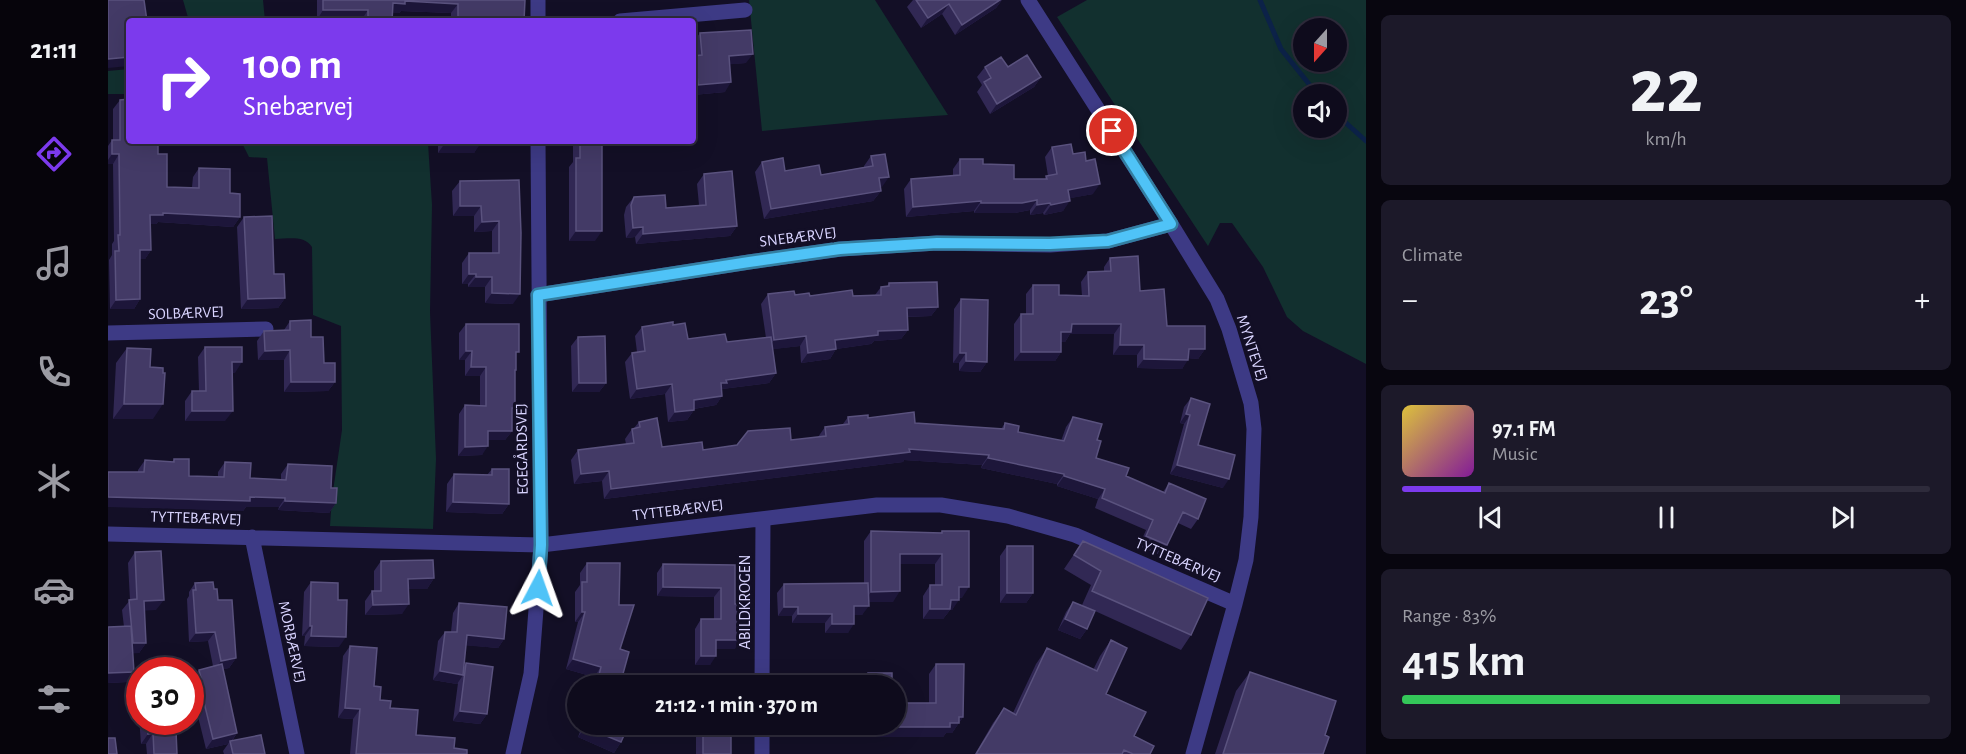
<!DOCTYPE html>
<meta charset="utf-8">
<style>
body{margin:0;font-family:"Alegreya Sans",sans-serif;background:#1c1929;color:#f1f3f6;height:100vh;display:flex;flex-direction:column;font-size:22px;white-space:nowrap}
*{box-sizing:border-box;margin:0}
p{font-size:20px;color:#9b9ba3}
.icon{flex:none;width:33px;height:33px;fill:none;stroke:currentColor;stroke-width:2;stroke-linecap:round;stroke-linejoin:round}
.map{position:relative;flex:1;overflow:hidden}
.sheet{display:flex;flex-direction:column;gap:15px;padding:15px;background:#08060f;width:600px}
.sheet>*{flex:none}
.guide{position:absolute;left:18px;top:18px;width:570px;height:126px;border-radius:6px;box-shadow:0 6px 24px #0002,0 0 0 2px #2e2b3b;background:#7c3aed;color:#fff;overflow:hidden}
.needle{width:39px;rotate:201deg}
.tools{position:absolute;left:1185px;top:18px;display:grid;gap:12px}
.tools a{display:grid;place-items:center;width:54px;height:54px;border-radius:50%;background:#0e0b1c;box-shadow:0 6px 24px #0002,0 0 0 2px #2e2b3b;font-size:30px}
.speed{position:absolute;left:18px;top:657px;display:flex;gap:12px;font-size:30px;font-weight:700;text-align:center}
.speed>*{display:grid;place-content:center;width:78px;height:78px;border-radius:50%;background:#0e0b1c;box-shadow:0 6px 24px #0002,0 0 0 2px #2e2b3b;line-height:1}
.speed .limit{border:9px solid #d22;background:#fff;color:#111}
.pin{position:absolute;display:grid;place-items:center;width:51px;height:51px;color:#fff;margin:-26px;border:3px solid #fff;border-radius:50%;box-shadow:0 2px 6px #0007}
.me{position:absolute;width:66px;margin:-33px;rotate:4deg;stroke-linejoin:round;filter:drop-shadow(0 0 4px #0008)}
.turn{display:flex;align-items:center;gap:21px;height:126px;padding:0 18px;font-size:27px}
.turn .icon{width:78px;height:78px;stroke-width:2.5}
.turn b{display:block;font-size:42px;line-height:51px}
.big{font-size:45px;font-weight:700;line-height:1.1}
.sheet .tile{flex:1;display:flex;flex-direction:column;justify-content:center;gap:9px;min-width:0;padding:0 21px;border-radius:9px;background:#1c1929}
.sheet .dial{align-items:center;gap:0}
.dial b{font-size:78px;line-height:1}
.song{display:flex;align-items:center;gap:18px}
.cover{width:72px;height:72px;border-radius:9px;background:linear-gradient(135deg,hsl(50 70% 55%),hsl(290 70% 35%))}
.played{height:6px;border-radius:3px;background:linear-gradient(90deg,#7c3aed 15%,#2e2b3b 15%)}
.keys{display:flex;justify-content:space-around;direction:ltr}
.heat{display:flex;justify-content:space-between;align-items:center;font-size:33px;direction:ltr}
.charge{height:9px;border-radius:4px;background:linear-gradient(90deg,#34c759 83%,#2e2b3b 0)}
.trip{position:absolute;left:459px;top:675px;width:339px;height:60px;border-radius:30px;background:#0e0b1c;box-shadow:0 6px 24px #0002,0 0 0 2px #2e2b3b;font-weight:700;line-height:60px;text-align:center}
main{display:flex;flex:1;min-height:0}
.tab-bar{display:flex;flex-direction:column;width:108px;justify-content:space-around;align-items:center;background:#06040b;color:#9b9ba3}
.tab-bar .icon{width:42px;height:42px}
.tab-bar .current{color:#7c3aed}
.tab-bar b{font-size:27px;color:#f1f3f6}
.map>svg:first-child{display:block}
</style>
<main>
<nav class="tab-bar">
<b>21:11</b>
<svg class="icon current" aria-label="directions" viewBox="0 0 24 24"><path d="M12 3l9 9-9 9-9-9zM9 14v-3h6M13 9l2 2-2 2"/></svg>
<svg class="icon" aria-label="music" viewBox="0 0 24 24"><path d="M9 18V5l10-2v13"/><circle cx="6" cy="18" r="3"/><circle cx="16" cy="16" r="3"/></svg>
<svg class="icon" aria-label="phone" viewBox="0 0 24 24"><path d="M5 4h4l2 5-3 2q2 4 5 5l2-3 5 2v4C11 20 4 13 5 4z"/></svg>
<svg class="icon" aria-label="climate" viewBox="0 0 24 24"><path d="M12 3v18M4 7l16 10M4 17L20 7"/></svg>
<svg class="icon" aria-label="car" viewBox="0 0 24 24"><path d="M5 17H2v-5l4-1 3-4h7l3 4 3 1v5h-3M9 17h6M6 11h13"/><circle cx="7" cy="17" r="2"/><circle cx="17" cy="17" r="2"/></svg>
<svg class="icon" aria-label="filters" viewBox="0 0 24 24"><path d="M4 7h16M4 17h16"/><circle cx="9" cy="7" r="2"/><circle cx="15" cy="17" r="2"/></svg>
</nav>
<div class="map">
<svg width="1258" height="754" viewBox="0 0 1258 754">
<rect width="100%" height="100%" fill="#130f26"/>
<path fill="#12302f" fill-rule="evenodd" d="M75 0H155L157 21H81Z
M641 0H767L840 115 769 120 654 131Z
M979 0H1258V364L1195 331 1179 317 1155 267 1124 223H1112L1100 246 949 17ZM1228 28V62H1196V28ZM1196 94H1228V128H1196Z
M21 69V94H0V71Z
M133 141H274L320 143 324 205 322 312 328 459 325 529 222 526 224 498 234 430 233 326 205 315 204 247C196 235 180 239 167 239L159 158 141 157Z"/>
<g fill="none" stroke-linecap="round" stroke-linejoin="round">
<path stroke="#0c2248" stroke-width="5" d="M1152 0 1173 49 1209 94
M1228 114 1258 141"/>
<path stroke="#3d3a85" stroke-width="15" d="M920 0 1063 224 1109 299 1121 329 1143 403 1146 429 1143 517 1138 560 1127 604 1085 754
M430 21V0
M512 21 637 10
M430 295 641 262 733 249 829 243 942 245 1000 241 1063 224
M0 333 158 329
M0 534 433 545 769 505H833L900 516 967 535 1127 604
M144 537 189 754
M654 686 655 519
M405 754 423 674 433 545 430 141
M654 754V724"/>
</g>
<path fill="#312854" d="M209 0H417L416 21H343V13L293 11 291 13H285L284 21H254V19L209 20Z
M805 0H894L888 8 847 35 834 14 813 28 799 7Z
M592 33 638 63 622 64 617 92 585 95V56H586L585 42Z
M877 67H900L933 77 926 87 882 114 869 92 874 85 869 77Z
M12 100 50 154 59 187H84L85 177 91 168 122 193 132 217 125 227 50 222 48 224H42L43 250 37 259H32V299L26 309H2L1 260 4 255V244L6 241 5 164H0V146L4 140H5V109Z
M330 141H373L366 153H330Z
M465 141H494L487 241H461V167L465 162Z
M944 147 965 154 985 194 962 198 955 211 936 215 935 213 922 215V210L907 213H866V211L798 217 796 189 803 179 845 176V169L852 159 875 164 906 179H937L938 176H940L937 157Z
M763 156 774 187H772L773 191 765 201 656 219 647 172 654 162 677 171 713 175 756 167V166Z
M596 174 629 226 622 236 528 244 527 237 518 238 516 215 518 207 526 197 558 208 591 205 589 184Z
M411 180 405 304 377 303V287H360V284H354V263L361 253H384V231L366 232V216H345L344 191 352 181Z
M136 217 166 274 177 298 170 308 133 309 129 227Z
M1002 258 1032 291 1059 326 1097 349 1090 359 1080 358 1074 369 1029 368V355H1005L1006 334H962L957 342H953V352L947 361H906V324L913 314H918V294L925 285 951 295 974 296 973 282 980 272 996 271V267Z
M781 283 830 307 823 316 799 317 800 330 793 339 766 341 763 344 728 349 722 359 693 363 692 346 664 349 668 373 661 383 614 389V396L608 405 586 409V410L579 420 560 422 557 394 522 399 517 362 524 353 529 352 527 336 534 327 565 325 580 339 619 342 658 338 653 304 660 294 702 296 767 295 773 287 779 286Z
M853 299 879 362 872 372 851 371V363H845L846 309Z
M182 321 203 337 216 363 227 382 220 391 176 392V360H150L149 341 156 331 176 330Z
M358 324 408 355 404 413V431L397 440H380L374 455 350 456 351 414 357 405H372V376H357V360H351V333Z
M470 337 498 383 491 392H464L463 346Z
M97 347 127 373H124L117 421H77V401L84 391H91L90 357Z
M19 348 42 367 45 419H5L8 363Z
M1083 398 1090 445 1115 488 1062 474 1076 424 1072 423 1076 407Z
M740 417 760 418 807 423 893 429 897 423 910 432 953 441 958 427 965 417 989 440 988 458 1018 476 1055 492 1061 483 1090 519 1083 529 1070 523 1059 545 1052 555 1031 546 1038 530 987 508 990 499 949 486V484L873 468 874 465 796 460 795 462 496 499 494 481 466 484 463 460 470 450 518 444 517 439 524 429 526 428 531 422 554 447 595 450 710 437 717 427 735 424Z
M66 459 81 476H110V472L117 462 142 478 173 479V474L180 464 223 488 228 503 221 513 170 510 171 507H138L135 511 30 472V470L37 460 64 462Z
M384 469 401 504 394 514 338 512 339 484 346 474 379 475Z
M763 531 832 533 834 531 854 598H851L844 610H842L835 619H815V596L822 585H827V564H792L785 602H761L754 615H746L740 633H717V623H684V616H670L669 593 676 584 756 583V541Z
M975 541 1083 635 1073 650 987 611 979 629 972 639 950 630 958 612 965 602 974 605 983 585 956 569Z
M899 546 925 593 918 603H892V556Z
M27 552 48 610H36L38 643 31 653H25L19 682 0 683V627H16L14 610 22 600 20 563Z
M273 561 326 578 319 589H301L294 614 257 615V601L264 591H266V571Z
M479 563 511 605 513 681 510 686H484L486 677 458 669 470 622H467V592L472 585V573Z
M555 564 627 565V649H608L602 665H587V629L593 619H606V597L549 596V573Z
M203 582 230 600 231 647 196 646 197 636H194L196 592Z
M87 583 106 589 128 658 121 668 115 669 129 733 124 741 157 754H116L115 751 120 744 98 749 83 688 85 685 84 680 91 670 105 666 100 641 81 642 79 599 81 596V592Z
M351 603 396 639 390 648 358 645 356 666 358 663 379 714 372 724 345 721 350 683 349 684 325 680 330 641 337 632H343L345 613Z
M1003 640 998 694 1026 736 1042 754H867L885 723 896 708 905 713 928 664 939 648 985 670 992 656Z
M242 646 266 686 272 700 282 708 308 735 346 748 359 754H242L245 719 230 718 235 656Z
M828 664 855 717 844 733H838L835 737H685V724H788L821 703V674Z
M1142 672 1217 735 1215 754H1107L1128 691Z
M760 673 784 686H753V683Z
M32 702V722H62L63 732 69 754H39L38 744H33L30 703Z
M475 724H521L513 742 506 753 470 737Z
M588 724H623V754H588Z"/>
<path fill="#1d163a" d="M892 0H894L888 8 847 35 854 25Z
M297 1 350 4 343 13 293 11 291 13H278L285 3Z
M841 4 834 14 813 28 820 18Z
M215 10H260L254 19 209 20Z
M645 54 638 63 614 65 621 56Z
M21 57V66L0 68V59Z
M933 77 926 87 882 114 889 104Z
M623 82 617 92 585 95V92L590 85Z
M337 143H373L366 153H330Z
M4 154H11L5 164H0V160Z
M781 177 774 187 763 189 771 178Z
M992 184 985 194 953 200 960 190Z
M773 191 765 201 656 219 663 209Z
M929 200 922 210 907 213H866L873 203Z
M873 201 866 211 798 217 805 207Z
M962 201 955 211 936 215 943 205Z
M942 203 935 213 922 215 929 205Z
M352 206H373L366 216H345Z
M55 213 132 217 125 227 50 222 48 224H36L42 215Z
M391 221 384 231 366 232 374 222Z
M629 226 622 236 528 244 535 234Z
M535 227 527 237 518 238 525 228Z
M468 231H494L487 241H461Z
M32 250H43L37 259H25Z
M361 274H368L360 284H354Z
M368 277H384L377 287H360Z
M384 293 412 294 405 304 377 303Z
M177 298 170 308 133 309 140 299Z
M32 299 26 309H2L8 300Z
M830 307 823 316 792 317 799 308Z
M964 324H1013L1006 334H962L957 342H946L953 332Z
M800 330 793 339 766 341 763 344 728 349 722 359 693 363 700 353 727 340 770 331Z
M698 336 692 346 659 350 666 340Z
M1012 345H1036L1029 355H1005Z
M1081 349H1097L1090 359 1074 358Z
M182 350 176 360H150L157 351Z
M358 351H364L357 360H351Z
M913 352H953L947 361H906Z
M852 353H858L851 363H845Z
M1036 359 1080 360 1074 369 1029 368Z
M858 361 879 362 872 372 851 371Z
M124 362H134L127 373 117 372Z
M363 367H378L372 376H357Z
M668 373 661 383 614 389 612 392 613 383 618 380Z
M183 382H227L220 391 176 392Z
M471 383H498L491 392H464Z
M564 384 557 394 522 399 529 389Z
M614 396 608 405 579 410 586 400Z
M16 404H55L45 419H5Z
M586 410 579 420 560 422 567 412Z
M84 411H125L117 421H77Z
M1078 414 1082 415 1076 424 1072 423Z
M380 431H404L397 440H373Z
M380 446 374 455 350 456 357 447Z
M801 449 881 455 874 465 796 460 795 462 496 499 503 489Z
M880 458 956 474 949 484 873 468Z
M1069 465 1121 479 1115 488 1062 474Z
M501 471 494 481 466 484 473 474Z
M956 476 997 489 990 499 949 486Z
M0 497H142L177 498 171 507H138L135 511 0 507Z
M177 501 228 503 221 513 170 510Z
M345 502 401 504 394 514 338 512Z
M792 554H834L827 564H785Z
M326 578 319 589H293L300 579Z
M555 587 613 588 606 597 549 596Z
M851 587H861L854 598 844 597Z
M792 591 785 602H756L763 592Z
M899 593H925L918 603H892Z
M56 600 48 610 29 611 36 601Z
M843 600H851L844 610H842L835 619H815L822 609Z
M301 604 294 614 257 615 265 605Z
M746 606H761L754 615H740Z
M676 607H690L684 616H670Z
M474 612H477L470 622H467Z
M690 614H724L717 623H684Z
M957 619 979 629 972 639 950 630Z
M724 624H746L740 633H717Z
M202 626H204L197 636H194Z
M107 632 100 641 81 642 88 633Z
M359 635 396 639 390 648 352 645Z
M203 636 238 637 231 647 196 646Z
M608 640H633L627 649H602Z
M25 643H38L31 653 18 654Z
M593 656H608L602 665H587Z
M128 658 121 668 106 671 113 661Z
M465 659 493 667 486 677 458 669Z
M332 671 355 675 349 684 325 680Z
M26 672 19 682 0 683V673Z
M491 675 513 681 510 686H484Z
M237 708 252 709 245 719 230 718Z
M352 711 379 714 372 724 345 721Z
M851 717H855L844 733H838L835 737H685L692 727 842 723Z
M477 727 513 742 506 753 470 737Z
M45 733 38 744H33L40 734Z
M129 733 122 743V741L120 744 98 749 105 739Z"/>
<path fill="#433a66" stroke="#5a527e" stroke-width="1.5" d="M0 0H36L39 21H21V57L0 59Z
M215 0H417L416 21H350V4L297 1V4L285 3 284 21H260V10H215Z
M808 0H892L854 25 841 4 820 18Z
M643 30 645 54 621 56 623 82 590 85 589 75 585 76V56L594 55 592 33Z
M919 55 933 77 889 104 876 82 883 78 877 67 893 57 900 67Z
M21 99V141H50V154H59V187L91 188V168L122 169V193L132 194V217L55 213V215H42L43 250H32V299L8 300 7 251H11L10 235H12L11 154H4V140H12V100Z
M337 141H373V143H337Z
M472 141H494V231H468V158H472Z
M963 144 965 154 977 152 978 161 987 159 992 184 960 190 962 201 943 205 942 203 929 205V200L914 203H873V201L805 207 803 179 852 175V159H875V164L906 165V179H939L938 176 949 174 944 147Z
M777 154 781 177 771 178 773 191 663 209 654 162 675 158 677 171 711 165 713 175 765 166 763 156Z
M624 171 629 226 535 234V227L525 228 523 205 526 197 557 195 558 208 598 205 596 174Z
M411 180 413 233 412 294 384 293V277H368V274H361V253H391V221L374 222 373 206H352V181Z
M164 216 166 274H176L177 298 140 299 136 217Z
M1030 256 1032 291 1056 289 1059 326H1097V349H1081L1080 360 1036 359V345H1012L1013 324H964L963 332H953V352H913V314H925V285H951V295L981 296 980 272 1003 271 1002 258Z
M829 282 830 307 799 308 800 330 770 331V335L727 340 728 349 700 353 698 336 666 340 660 294 686 291 687 295 701 293 702 296 744 290 745 296 773 295V287L781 286V283Z
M853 299 880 300 879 362 858 361V353H852Z
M203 320V337H215L216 363H227V382H183L182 350 157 351 156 331 182 330V321Z
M565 322V325L577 323 580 339 617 334 619 342 663 337 668 373 618 380 619 383H613L614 396 586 400V410L567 412 564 384 529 389 524 353 537 351 534 327Z
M358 324H411V352H408V370H407V408H404V431H380V446L357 447V405L378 406V367H363L364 351H358Z
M497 336 498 383H471L470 337Z
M97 347H134V362H124L125 411H84V391H98Z
M19 348 43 349 42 367 55 368V373H57L55 404H16Z
M1083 398 1102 404 1090 445 1127 455 1121 479 1069 465 1082 415 1078 414Z
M806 412 807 423 896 429 897 423 911 426 910 432 956 441 965 417 994 424 989 440 993 441 988 458 1021 468 1018 476 1057 493 1061 483 1098 499 1090 519 1075 512 1059 545 1038 536 1045 520 994 498 997 489 956 476V474L880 458 881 455 801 449 802 452 503 489 501 471 473 474 470 450 526 443 524 429 532 427 531 422 549 418 554 447 594 442 595 450 629 445 640 431 682 428 683 440 718 436 717 427 741 424 740 417 760 415V418Z
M66 459H81V476L116 477 117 462 143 463 142 478 178 480 180 464 224 466 223 488H229L228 503 177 501V498L142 497V501L0 497V472H36L37 460 66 462Z
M384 469H401V504L345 502 346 474 384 475Z
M763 531 834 533V531H861V587H851V600H843L842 609H822V585H834V554H792V591L763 592Z
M975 541 1100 598 1083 635 984 591 993 571 966 555Z
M899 546H925V593H899Z
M53 551 56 600 36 601 38 643H25L21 600 29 599 27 552Z
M325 560 326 578 300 579 301 604 265 605 264 591H273V561Z
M479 563H512L511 605H526L512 649 521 652 513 681 491 675 493 667 465 659 477 612H474V582H479Z
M555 564 627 565V604H633V640H608V656H593V619H613V588L555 587Z
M105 582 106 589H109L110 600H124L128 658 113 661 107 632 88 633 85 590H88L87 583Z
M203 582 230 583V600H239L238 637 203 636 204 626H202Z
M760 583 761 606H746V624H724V614H690V607H676V584Z
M965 602 987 611 979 629 957 619Z
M351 603 399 607 396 639 359 635 355 675 332 671 337 632H349Z
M23 626 26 672 0 673V627Z
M1003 640 1019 648 998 694 1038 712 1026 736 1046 746 1042 754H1025L1016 750 1014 754H868L896 708 908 715 939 648 989 671Z
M242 646 269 648 266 686 273 687 272 700 283 701 282 708 310 710 308 735 347 738 346 748 359 750V754H248L252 709 237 708Z
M358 663 385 667 379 714 352 711Z
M114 664 129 733 105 739 90 678H93L91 670Z
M828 664H856L855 717H851V723H842V727H692V724H788V703H828Z
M1142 672 1228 701 1217 735 1221 737 1215 754H1115Z
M760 673H784V686H760Z
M614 682H632V686H614Z
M39 722H62L63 732 68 731 69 754H46L45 733 40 734Z
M478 724H521L513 742 477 727Z
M595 724H623V754H595Z
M153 735 157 754H125L122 741Z
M0 738H7L9 754H0Z"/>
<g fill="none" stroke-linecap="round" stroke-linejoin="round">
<g stroke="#337fa1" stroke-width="15">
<path id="route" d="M430 588 433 545 430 295 641 262 732 249 829 243 942 244 1000 241 1063 224 1004 131"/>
</g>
<use href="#route" stroke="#4fc3f7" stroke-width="10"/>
</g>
<g text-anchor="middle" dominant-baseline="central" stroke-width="6" stroke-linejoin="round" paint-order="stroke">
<g font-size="16" fill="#d9d4ff" stroke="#130f26">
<text transform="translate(690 237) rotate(-7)">SNEBÆRVEJ</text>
<text transform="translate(78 313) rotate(-2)">SOLBÆRVEJ</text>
<text transform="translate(1144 348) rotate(72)">MYNTEVEJ</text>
<text transform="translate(414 449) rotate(-91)">EGEGÅRDSVEJ</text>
<text transform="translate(570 510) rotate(-7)">TYTTEBÆRVEJ</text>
<text transform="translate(88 518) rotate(2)">TYTTEBÆRVEJ</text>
<text transform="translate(1070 560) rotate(23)">TYTTEBÆRVEJ</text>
<text transform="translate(637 602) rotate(-90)">ABILDKROGEN</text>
<text transform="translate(184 642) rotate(78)">MORBÆRVEJ</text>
</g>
</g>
</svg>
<div class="tools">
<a><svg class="needle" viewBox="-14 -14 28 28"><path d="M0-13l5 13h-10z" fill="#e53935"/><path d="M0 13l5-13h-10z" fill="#9b9ba3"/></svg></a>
<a><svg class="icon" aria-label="sound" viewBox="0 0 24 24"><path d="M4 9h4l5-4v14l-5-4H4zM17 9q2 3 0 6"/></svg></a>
</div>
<div class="speed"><div class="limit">30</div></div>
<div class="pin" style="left:1004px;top:131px;background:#d93025"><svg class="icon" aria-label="arrive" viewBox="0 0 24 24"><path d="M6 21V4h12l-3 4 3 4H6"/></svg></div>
<svg class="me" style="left:430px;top:588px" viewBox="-20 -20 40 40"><path d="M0-17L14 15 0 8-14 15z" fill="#4fc3f7" stroke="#fff" stroke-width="4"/></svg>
<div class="trip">21:12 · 1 min · 370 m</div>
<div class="guide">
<div class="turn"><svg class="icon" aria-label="right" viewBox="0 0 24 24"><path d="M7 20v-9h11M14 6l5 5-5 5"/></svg><div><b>100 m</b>Snebærvej</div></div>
</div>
</div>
<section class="sheet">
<div class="tile dial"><b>22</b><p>km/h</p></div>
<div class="tile"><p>Climate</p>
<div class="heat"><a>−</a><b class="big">23°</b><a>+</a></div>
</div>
<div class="tile">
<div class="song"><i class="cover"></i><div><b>97.1 FM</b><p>Music</p></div></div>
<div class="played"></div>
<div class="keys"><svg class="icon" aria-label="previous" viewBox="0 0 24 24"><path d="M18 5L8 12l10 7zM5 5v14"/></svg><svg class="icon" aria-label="pause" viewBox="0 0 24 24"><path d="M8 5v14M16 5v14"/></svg><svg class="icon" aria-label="next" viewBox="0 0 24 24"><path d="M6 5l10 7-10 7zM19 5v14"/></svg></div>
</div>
<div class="tile"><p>Range · 83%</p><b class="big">415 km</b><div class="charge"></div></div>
</section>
</main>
